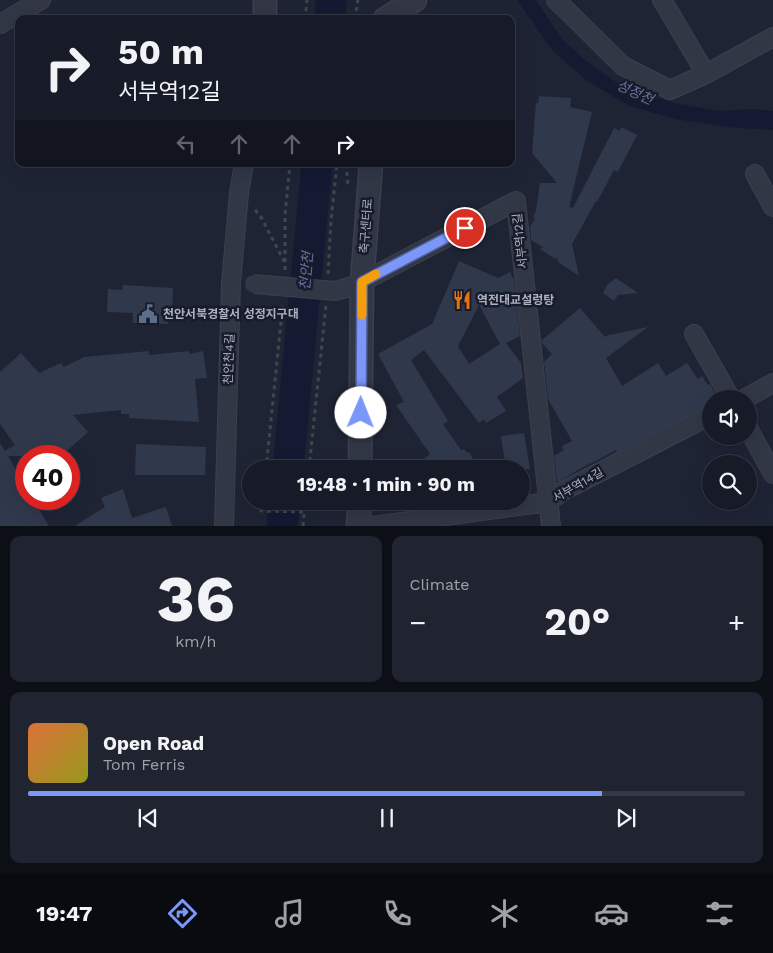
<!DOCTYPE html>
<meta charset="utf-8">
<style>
body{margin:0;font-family:"Work Sans","Noto Sans KR",sans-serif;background:#202430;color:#f1f3f6;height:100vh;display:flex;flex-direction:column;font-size:19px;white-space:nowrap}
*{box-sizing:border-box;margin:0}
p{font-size:16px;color:#9ea1a8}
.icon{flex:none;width:28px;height:28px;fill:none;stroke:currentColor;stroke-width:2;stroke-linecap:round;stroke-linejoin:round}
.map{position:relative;height:526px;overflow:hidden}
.drawer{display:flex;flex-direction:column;gap:10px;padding:10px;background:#0d0f16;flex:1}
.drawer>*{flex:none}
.banner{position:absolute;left:15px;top:15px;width:500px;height:152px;border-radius:10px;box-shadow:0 5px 20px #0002,0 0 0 1px #363945;background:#171b28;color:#f1f3f6;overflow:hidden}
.tools{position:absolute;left:702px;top:390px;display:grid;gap:10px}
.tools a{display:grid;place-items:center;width:55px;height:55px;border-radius:50%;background:#171b28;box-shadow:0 5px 20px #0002,0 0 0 1px #363945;font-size:25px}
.speed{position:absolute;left:15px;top:445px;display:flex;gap:10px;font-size:25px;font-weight:700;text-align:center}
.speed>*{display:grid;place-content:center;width:65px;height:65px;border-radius:50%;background:#171b28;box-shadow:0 5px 20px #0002,0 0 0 1px #363945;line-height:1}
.speed .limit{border:8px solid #d22;background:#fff;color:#111}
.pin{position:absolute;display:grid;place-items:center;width:42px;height:42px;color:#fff;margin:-21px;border:2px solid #fff;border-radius:50%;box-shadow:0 1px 5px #0007}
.me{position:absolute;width:55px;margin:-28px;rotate:1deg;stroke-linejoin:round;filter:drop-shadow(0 0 4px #0008)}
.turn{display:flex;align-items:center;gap:18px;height:105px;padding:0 20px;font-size:22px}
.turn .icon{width:65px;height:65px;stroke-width:2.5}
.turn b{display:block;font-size:35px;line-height:42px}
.lanes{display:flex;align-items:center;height:48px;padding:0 20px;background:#0003;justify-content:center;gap:25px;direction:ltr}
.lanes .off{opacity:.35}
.big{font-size:38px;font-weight:700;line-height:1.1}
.drawer .tile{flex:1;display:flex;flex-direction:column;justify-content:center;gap:8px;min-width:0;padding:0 18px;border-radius:10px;background:#202430}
.drawer .dial{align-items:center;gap:0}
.dial b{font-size:65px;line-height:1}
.song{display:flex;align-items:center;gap:15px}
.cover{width:60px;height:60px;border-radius:8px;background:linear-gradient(135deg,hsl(20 70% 55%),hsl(60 70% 35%))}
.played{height:5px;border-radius:2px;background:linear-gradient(90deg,#7b97f8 80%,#363945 80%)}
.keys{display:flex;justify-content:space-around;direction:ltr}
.heat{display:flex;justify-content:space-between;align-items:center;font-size:28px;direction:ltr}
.drawer .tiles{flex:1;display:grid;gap:10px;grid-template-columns:1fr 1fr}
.tile:last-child{grid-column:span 2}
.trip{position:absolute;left:242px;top:460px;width:288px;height:50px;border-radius:25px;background:#171b28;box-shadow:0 5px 20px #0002,0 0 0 1px #363945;font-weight:700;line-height:50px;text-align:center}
.tabs{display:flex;height:80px;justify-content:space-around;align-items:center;background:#090b10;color:#9ea1a8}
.tabs .icon{width:35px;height:35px}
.tabs .current{color:#7b97f8}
.tabs b{font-size:22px;color:#f1f3f6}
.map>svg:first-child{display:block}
</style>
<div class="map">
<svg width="773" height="526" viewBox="0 0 773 526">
<rect width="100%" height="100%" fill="#1f2435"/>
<path fill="#131a32" d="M517 0H536L562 39 587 62 616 82 648 95 678 104 720 111 753 109 773 111V130L726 127 676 119 629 106 586 80 552 50Z"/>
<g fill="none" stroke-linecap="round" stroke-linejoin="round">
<path stroke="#131a32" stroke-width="31" d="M330 19 331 0
M288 469 317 164
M282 526 285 501"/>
</g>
<path fill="#30384c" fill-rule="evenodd" d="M539 96 571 98 570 107 592 112 569 207 573 208 614 128 620 131 621 127 637 135 618 172 614 170 597 202 596 201 572 244 579 276 558 262 557 257 555 259 540 249 543 247 531 240 530 227 535 218 533 217 536 211 540 183H557L532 153 536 103H538Z
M459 261 498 278 510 272 514 280 520 336 506 343 521 363 523 378 497 397 506 411 486 423 484 419 479 423 424 350 411 360 448 421 443 424 461 450 464 449 467 453 469 452 479 469H413L430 454 396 405 404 402 378 354 432 324ZM479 305 500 344 469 364 458 346Z
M616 278 638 293 618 295 614 301 603 293 607 285Z
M123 285 173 288 172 314H169L168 324 133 323V313L107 312 108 289 122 290Z
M580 308 605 337 609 335 648 327 606 358 622 386 658 363 666 376 687 363 698 379 702 376 708 385 710 384 716 395 715 399H711V404L706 406 617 452 616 450 590 464V463L558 482 557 479 554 456 564 450 562 446 572 441 548 399 544 362 552 354 542 343V340Z
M149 351V355L189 351 190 354 203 351 207 378 195 379 199 422 129 418V414H121V410L73 415 88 432 61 456H8L26 487V499H33L49 526H0V443L5 451 15 445 0 424V372L21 353 39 373 61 363 64 367 84 357Z
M524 433 530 469H506L501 436Z
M136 444 206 447 205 475H135Z
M123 489 132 518 166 507 172 526H75L105 507 101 498Z"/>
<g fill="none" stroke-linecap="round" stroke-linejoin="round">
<g stroke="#3b404f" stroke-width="20">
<path id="minor" d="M556 0 623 66 670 90 706 74 773 37
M662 0 706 74
M0 24 41 0
M755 174 773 207
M335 291 353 286 362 282 516 201 551 526
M694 334 731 399
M744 399 773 383
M749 430 773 474
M224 526 231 283 239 193 244 164
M373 526 548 502 563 491 711 415"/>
</g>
<g stroke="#3b404f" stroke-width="25">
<path id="tertiary" d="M265 0V19
M385 19 415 0
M360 469 362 282 371 164
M358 526 360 501"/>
</g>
<path stroke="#394a4f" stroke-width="3" stroke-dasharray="4 4" stroke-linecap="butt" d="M305 19 307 0
M355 19 358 0
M346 164 348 185
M255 210 261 217 285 263
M285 270V215L290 164
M328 274 331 221 337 164
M266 469 283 302
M309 469 326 305
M262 501 261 511 304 512
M305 502 342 504
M303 526 305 501"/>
<use href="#minor" stroke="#323746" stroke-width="18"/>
<use href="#tertiary" stroke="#323746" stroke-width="22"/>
<g stroke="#3b404f" stroke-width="20" stroke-linecap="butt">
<path id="minor-bridge" d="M254 284 335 291"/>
</g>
<use href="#minor-bridge" stroke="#323746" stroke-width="18"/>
</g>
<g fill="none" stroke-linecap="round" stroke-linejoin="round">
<g stroke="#5062a1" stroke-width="12">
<path id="route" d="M361 413 362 282 465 228"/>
</g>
<use href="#route" stroke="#7b97f8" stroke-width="9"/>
<path stroke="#f59e0b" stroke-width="9" d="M362 315V282L376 274"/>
</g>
<defs>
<g id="restaurant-bare" transform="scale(1.5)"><path d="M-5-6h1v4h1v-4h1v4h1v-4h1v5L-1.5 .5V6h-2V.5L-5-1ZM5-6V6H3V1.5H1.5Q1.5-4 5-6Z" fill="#e8710a" stroke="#181c2a" stroke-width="2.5" paint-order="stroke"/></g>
<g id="civic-bare" transform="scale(1.5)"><path d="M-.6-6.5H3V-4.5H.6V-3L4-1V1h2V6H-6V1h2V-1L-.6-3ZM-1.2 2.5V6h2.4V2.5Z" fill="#5c6f8a" stroke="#181c2a" stroke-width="2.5" paint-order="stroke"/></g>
</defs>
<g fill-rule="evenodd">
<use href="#restaurant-bare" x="462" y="300"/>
<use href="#civic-bare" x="148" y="314"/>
</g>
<g text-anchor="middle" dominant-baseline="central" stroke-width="5" stroke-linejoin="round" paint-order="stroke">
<g font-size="12" fill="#acb1c3" stroke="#181c2a">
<text transform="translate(366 226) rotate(-86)">축구센터로</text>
<text transform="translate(520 241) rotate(-96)">서부역12길</text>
<text transform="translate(229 359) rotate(-88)">천안천4길</text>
<text transform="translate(578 485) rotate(-30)">서부역14길</text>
</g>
<g font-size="12" font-weight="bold" fill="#acb1c3" stroke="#181c2a" text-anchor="start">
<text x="477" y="300">역전대교설렁탕</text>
<text x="163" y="314">천안서북경찰서 성정지구대</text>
</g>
<g font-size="14" font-style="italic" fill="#6474a3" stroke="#181c2a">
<text transform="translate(635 92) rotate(25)">성정천</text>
<text transform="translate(306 271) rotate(-85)">천안천</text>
</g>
</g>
</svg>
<div class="tools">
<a><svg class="icon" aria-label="sound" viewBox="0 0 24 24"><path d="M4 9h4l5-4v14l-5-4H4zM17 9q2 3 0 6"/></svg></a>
<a><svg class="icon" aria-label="search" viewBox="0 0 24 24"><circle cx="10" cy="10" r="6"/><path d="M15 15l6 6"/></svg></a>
</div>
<div class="speed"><div class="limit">40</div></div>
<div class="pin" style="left:465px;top:228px;background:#d93025"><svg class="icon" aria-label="arrive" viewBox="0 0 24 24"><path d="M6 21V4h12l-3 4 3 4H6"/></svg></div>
<svg class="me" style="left:361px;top:413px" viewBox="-20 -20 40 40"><circle r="19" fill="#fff"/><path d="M0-13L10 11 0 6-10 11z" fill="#7b97f8"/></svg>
<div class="trip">19:48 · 1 min · 90 m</div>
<div class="banner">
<div class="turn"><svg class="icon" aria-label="right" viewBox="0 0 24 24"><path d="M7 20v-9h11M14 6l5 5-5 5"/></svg><div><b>50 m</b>서부역12길</div></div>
<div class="lanes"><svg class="icon off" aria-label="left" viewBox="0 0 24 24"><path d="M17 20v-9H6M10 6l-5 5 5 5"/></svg><svg class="icon off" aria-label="ahead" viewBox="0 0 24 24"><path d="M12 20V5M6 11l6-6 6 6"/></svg><svg class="icon off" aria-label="ahead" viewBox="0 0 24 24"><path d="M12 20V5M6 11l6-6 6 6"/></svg><svg class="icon" aria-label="right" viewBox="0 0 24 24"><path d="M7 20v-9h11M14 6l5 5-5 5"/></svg></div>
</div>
</div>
<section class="drawer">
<div class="tiles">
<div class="tile dial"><b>36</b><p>km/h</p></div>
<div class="tile"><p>Climate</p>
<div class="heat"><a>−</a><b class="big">20°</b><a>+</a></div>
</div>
<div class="tile">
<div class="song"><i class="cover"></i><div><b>Open Road</b><p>Tom Ferris</p></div></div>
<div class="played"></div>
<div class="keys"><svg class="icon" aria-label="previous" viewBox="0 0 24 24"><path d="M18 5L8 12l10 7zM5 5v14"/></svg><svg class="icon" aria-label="pause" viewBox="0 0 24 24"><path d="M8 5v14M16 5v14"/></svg><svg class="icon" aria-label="next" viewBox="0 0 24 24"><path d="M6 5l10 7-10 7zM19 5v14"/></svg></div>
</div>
</div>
</section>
<nav class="tabs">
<b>19:47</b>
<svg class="icon current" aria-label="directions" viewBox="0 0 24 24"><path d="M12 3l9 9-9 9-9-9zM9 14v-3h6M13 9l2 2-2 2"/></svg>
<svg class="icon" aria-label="music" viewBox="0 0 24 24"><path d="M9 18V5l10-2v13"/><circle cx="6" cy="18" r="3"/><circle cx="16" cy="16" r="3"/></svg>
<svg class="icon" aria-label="phone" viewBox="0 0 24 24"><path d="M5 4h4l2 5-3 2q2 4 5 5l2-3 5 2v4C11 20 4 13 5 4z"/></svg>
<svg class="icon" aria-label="climate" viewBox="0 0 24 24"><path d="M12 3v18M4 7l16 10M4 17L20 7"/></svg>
<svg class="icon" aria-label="car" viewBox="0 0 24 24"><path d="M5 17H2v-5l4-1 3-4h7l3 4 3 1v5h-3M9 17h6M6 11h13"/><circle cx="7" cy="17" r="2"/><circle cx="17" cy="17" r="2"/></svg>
<svg class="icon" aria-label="filters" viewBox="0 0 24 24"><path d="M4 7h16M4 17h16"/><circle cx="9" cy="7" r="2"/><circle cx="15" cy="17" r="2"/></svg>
</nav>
